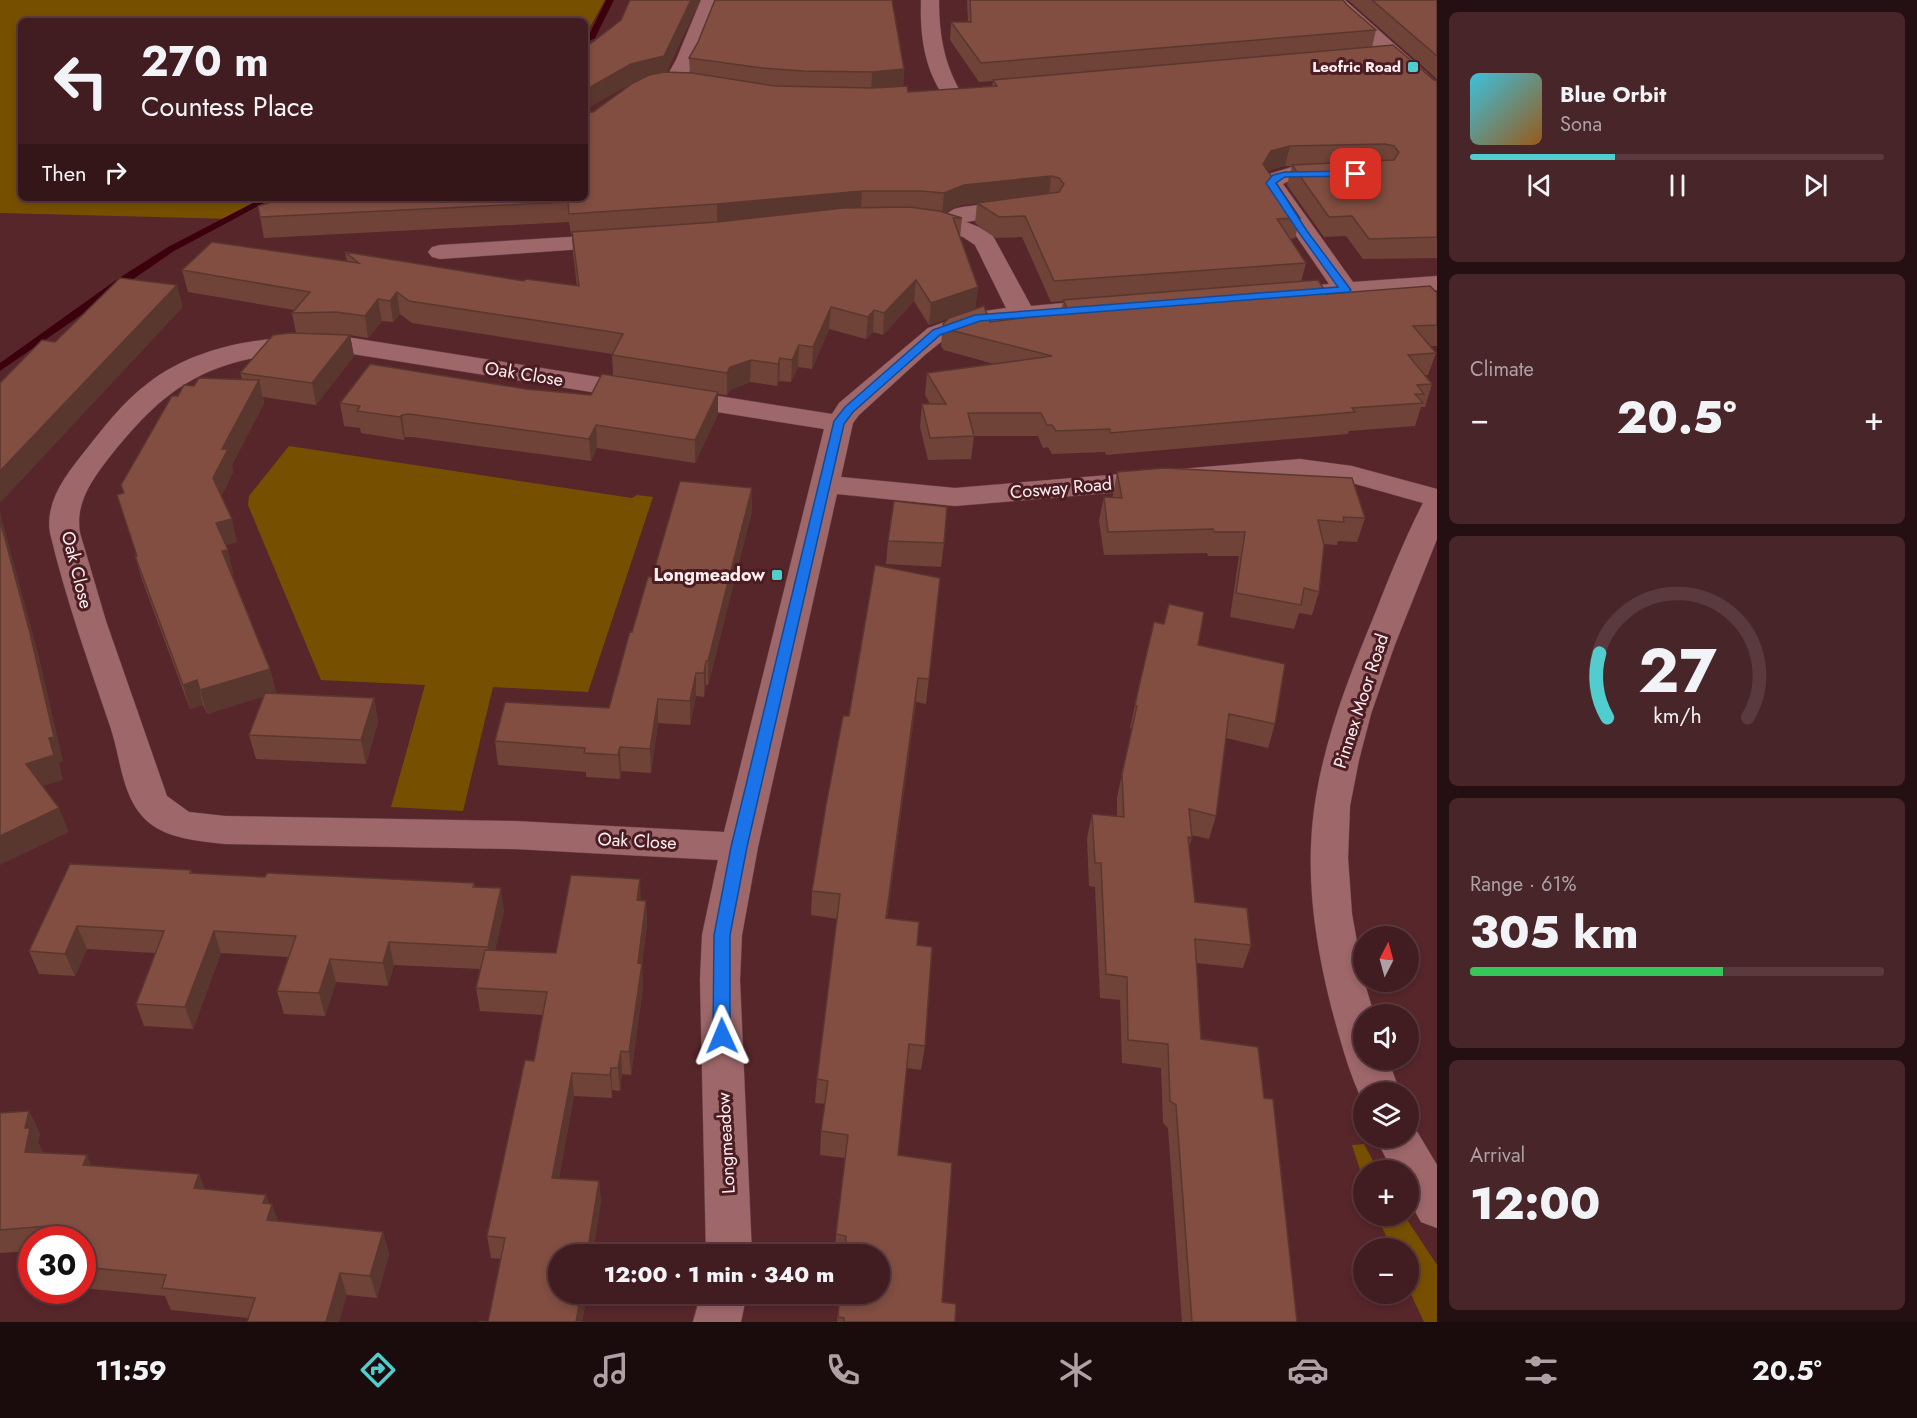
<!DOCTYPE html>
<meta charset="utf-8">
<style>
body{margin:0;font-family:Jost,sans-serif;background:#482529;color:#f1f3f6;height:100vh;display:flex;flex-direction:column;font-size:22px;white-space:nowrap}
*{box-sizing:border-box;margin:0}
p{font-size:20px;color:#aea1a5}
.icon{flex:none;width:33px;height:33px;fill:none;stroke:currentColor;stroke-width:2;stroke-linecap:round;stroke-linejoin:round}
.map{position:relative;flex:1;overflow:hidden}
.panel{display:flex;flex-direction:column;gap:12px;padding:12px;background:#240f12;width:480px}
.panel>*{flex:none}
.top-card{position:absolute;left:18px;top:18px;width:570px;height:183px;border-radius:9px;box-shadow:0 3px 9px #0003,0 0 0 2px #5a3a3e;background:#411c20;color:#f1f3f6;overflow:hidden}
.needle{width:39px;rotate:6deg}
.controls{position:absolute;left:1353px;top:926px;display:grid;gap:12px}
.controls a{display:grid;place-items:center;width:66px;height:66px;border-radius:50%;background:#411c20;box-shadow:0 3px 9px #0003,0 0 0 2px #5a3a3e;font-size:30px}
.speed{position:absolute;left:18px;top:1226px;display:flex;gap:12px;font-size:30px;font-weight:700;text-align:center}
.speed>*{display:grid;place-content:center;width:78px;height:78px;border-radius:50%;background:#411c20;box-shadow:0 3px 9px #0003,0 0 0 2px #5a3a3e;line-height:1}
.speed .limit{border:9px solid #d22;background:#fff;color:#111}
.pin{position:absolute;display:grid;place-items:center;width:51px;height:51px;color:#fff;margin:-26px;border-radius:12px;box-shadow:0 3px 9px #0006}
.me{position:absolute;width:66px;margin:-33px;rotate:359deg;stroke-linejoin:round;filter:drop-shadow(0 0 4px #0008)}
.turn{display:flex;align-items:center;gap:21px;height:126px;padding:0 24px;font-size:27px}
.turn .icon{width:78px;height:78px;stroke-width:2.5}
.turn b{display:block;font-size:42px;line-height:51px}
.then{display:flex;align-items:center;height:57px;padding:0 24px;background:#0003;gap:12px;font-size:22px}
.big{font-size:45px;font-weight:800;line-height:1.1}
.panel .card{flex:1;display:flex;flex-direction:column;justify-content:center;gap:9px;min-width:0;padding:0 21px;border-radius:9px;background:#482529}
.panel .dial{align-items:center;gap:0}
.dial svg{height:156px;overflow:visible;fill:none;stroke:#5a3a3e;stroke-width:7;stroke-linecap:round;text-anchor:middle}
.dial text{fill:#f1f3f6;stroke:none}
.song{display:flex;align-items:center;gap:18px}
.cover{width:72px;height:72px;border-radius:9px;background:linear-gradient(135deg,hsl(190 70% 55%),hsl(30 70% 35%))}
.played{height:6px;border-radius:3px;background:linear-gradient(90deg,#52cdcd 35%,#5a3a3e 35%)}
.keys{display:flex;justify-content:space-around;direction:ltr}
.heat{display:flex;justify-content:space-between;align-items:center;font-size:33px;direction:ltr}
.charge{height:9px;border-radius:4px;background:linear-gradient(90deg,#34c759 61%,#5a3a3e 0)}
.trip{position:absolute;left:548px;top:1244px;width:342px;height:60px;border-radius:30px;background:#411c20;box-shadow:0 3px 9px #0003,0 0 0 2px #5a3a3e;font-weight:800;line-height:60px;text-align:center}
.tab-bar{display:flex;height:96px;justify-content:space-around;align-items:center;background:#1a0b0d;color:#aea1a5}
.tab-bar .icon{width:42px;height:42px}
.tab-bar .active{color:#52cdcd}
.tab-bar b{font-size:27px;color:#f1f3f6}
main{display:flex;flex:1;min-height:0}
.map>svg:first-child{display:block}
</style>
<main>
<div class="map">
<svg width="1437" height="1322" viewBox="0 0 1437 1322">
<rect width="100%" height="100%" fill="#57262b"/>
<path fill="#774f01" d="M0 0H605L585 36V21H21V198H276L234 219 0 213Z
M289 446 632 498 637 495 653 497 588 692 493 687 463 811 391 807 425 685 321 680 248 505 249 496Z
M1364 1144 1378 1170H1364L1363 1179 1352 1145Z
M1377 1215H1404L1437 1265V1322H1424L1409 1290 1408 1248H1391Z"/>
<g fill="none" stroke-linecap="round" stroke-linejoin="round">
<path fill="#3c000d" fill-rule="evenodd" d="M606 0H614L595 38 585 43V38L588 37Z
M262 198H274L174 251 0 371V363L119 278 168 247Z"/>
<g stroke="#694249" stroke-width="1">
<path id="street" d="M701 0H719C708 30 698 61 680 87H666L663 83 676 60Z
M921 0H939C939 34 944 65 962 94L959 98 952 100 945 98C924 69 920 35 921 0Z
M1326 0H1345L1437 82V99L1430 97 1344 21Z
M1292 167 1342 169 1345 174 1342 179C1323 183 1301 174 1283 184L1353 282 1437 276V290L1280 302 1271 300 1268 295 1271 290 1329 284 1260 183 1269 174Z
M1021 200 1029 202 1033 207 1029 212 966 222 979 227 993 236 1031 306 1106 299 1115 302 1119 307 1115 312 1106 315 980 326 966 329 946 338 926 354 859 415 853 423 841 477 955 488 1300 459 1352 466 1437 489V539L1394 647 1371 714 1359 760 1350 806 1348 858 1352 914 1364 981 1374 1014H1364V1059H1388L1400 1092H1364V1104C1349 1074 1341 1042 1332 1010 1317 951 1307 890 1312 829 1318 755 1346 684 1374 616 1389 578 1404 540 1423 503L1352 483 1300 477 955 506 837 494 758 847 742 935 740 980 752 1254H706L700 980 702 935 718 860 515 849 225 844C200 841 167 839 147 821 122 798 121 760 111 729 89 664 66 600 50 533 45 501 66 475 85 451 104 427 123 402 147 384 200 342 275 335 340 336L832 414 839 403 928 328 970 313 1006 308 975 245 963 237 944 230 910 225 906 220 910 215 918 213 943 216 954 209 962 207ZM295 352H340L824 429 724 832 515 821 225 816 189 812 167 796 106 621 80 533C75 504 91 481 108 459 164 388 203 361 295 352Z
M618 234 626 236 630 241 626 246 440 259 432 257 428 252 432 247 440 245Z
M1408 1122 1412 1123 1437 1165V1228L1421 1222 1408 1199V1170H1392L1375 1137H1408Z
M701 1293H747L741 1322H693Z"/>
</g>
<use href="#street" fill="#9e676a" fill-rule="evenodd"/>
</g>
<path fill="#6f4338" fill-rule="evenodd" d="M700 0 666 73H690L689 58 904 69 903 86 908 92 992 87 993 81 979 82 950 40 951 22H968L967 0H1343L1347 5 1376 30 1372 47 1437 81V258L1363 259 1346 236 1324 237 1287 185 1292 166H1285L1267 170 1300 218 1295 238 1290 239 1306 263 1301 282 1327 294 1437 293V346H1430L1436 353 1428 375H1425L1432 384 1425 407H1421L1415 426 1349 431 1348 434 1106 455 1105 452 1052 454 1048 447 1043 448 1038 436H974L971 459 928 460 920 427 922 404H930L925 395 927 373 994 364 944 350 941 346 943 324 990 322 1061 313 1063 301 1051 302 1022 237 996 238 975 223 977 203 961 205 945 212 962 218 960 238 978 287 975 309 929 325 914 301 883 335 873 332 866 339 829 329 812 369 798 367 791 382 779 381 777 386 750 382 730 390 727 395 718 394V414L695 463 597 448 591 461 412 437H405L404 440 361 433 360 428 344 426 340 403 526 389 591 395 613 375 612 354 412 323 400 314 393 322 382 321 368 338 350 335 354 356 316 405 263 397 264 403 232 465 233 472 221 496 237 542 226 545 233 573 232 574 270 669 276 693H274L374 698 378 722 366 764 256 759 249 735 264 696 207 714 203 705 190 709 142 580 135 556H137L117 495 124 493 121 485 178 396 194 386 242 379 240 373 296 333 292 313 294 310 188 292 182 270 347 261 345 252 524 281 577 286 573 253 572 234H571L569 222 264 238 258 206 593 112 632 83 593 105 585 112V48ZM321 334H340L349 335Z
M1348 0H1437V79Z
M1117 472 1365 518 1357 542 1338 541 1337 545 1324 544 1319 592 1312 615 1299 613 1294 629 1230 617 1239 556H1208L1207 553 1104 555 1099 520 1104 497H1113V495Z
M752 511 708 685H706L704 697 696 696 690 725 658 723 651 773 621 771 620 779 586 777V772L498 765 495 741 609 708 632 632 652 577Z
M888 541 944 543 941 567 886 564Z
M940 578 926 704 916 702 887 918 917 945 925 1046 921 1070 906 1068 898 1155 942 1302 955 1322H837L840 1293 879 1254H834L845 1158 820 1155 821 1131 825 1104 815 1103 817 1079 837 919 811 915 812 891 849 716Z
M1154 622 1198 645 1275 724 1268 748 1226 738 1216 816 1209 839 1191 835 1192 838 1189 847 1195 902 1251 945 1243 968 1196 963 1201 1039 1264 1098 1297 1322H1182L1168 1128 1163 1123 1161 1068 1122 1063 1120 1000 1100 998 1095 887 1089 886 1087 838 1092 814 1117 816V797L1132 729 1130 728 1133 714Z
M70 864 191 870 192 873 265 877 474 883 475 887 504 911 495 950 556 953 641 901H646L647 924 642 964 643 987 631 1075 622 1074 620 1091 612 1090V1098L574 1096 559 1178 599 1181 601 1203 558 1293H587L582 1322H479H488L501 1259 491 1258 487 1236 534 1061 543 1015 480 1011 476 988 480 969 394 965 388 986 336 982 325 1016 284 1014 277 991 288 957 221 953 193 1029 144 1026 136 1004 155 953 87 949 75 976 39 974 29 951Z
M29 1111 40 1134 38 1143 42 1150 41 1153 92 1166 199 1174 204 1189 266 1195 269 1203 278 1221 383 1232 389 1254 377 1298 347 1295 248 1318 171 1310 165 1296 82 1288V1239H32V1251L0 1253V1113Z"/>
<path fill="#5a372e" d="M691 0H700L665 75 632 83 593 105 585 112V92Z
M904 69 903 88 871 91 872 72Z
M1290 146 1285 166 1266 171 1263 164 1271 151Z
M1051 176 1049 196 961 205 942 214 944 193 964 185Z
M862 191 861 211 717 225V204Z
M916 280 914 301 883 335 884 313Z
M177 285 183 307 0 503V471Z
M978 287 975 309 929 325 931 303Z
M397 292 400 314 393 322 390 301Z
M378 299 382 321 368 338 365 316Z
M831 307 829 329 812 369 813 347Z
M874 310 873 332 866 339 868 317Z
M350 335 354 356 316 405 312 383Z
M799 345 798 367 791 382 792 360Z
M780 358 779 381 777 386 778 364Z
M751 360 750 382 730 390 727 395V373L730 367Z
M259 380 264 403 232 465 233 472 219 502 213 478 222 449Z
M718 392V414L695 463V440Z
M402 415 405 437 404 440 400 417Z
M596 425 597 448 591 461 589 439Z
M752 488V511L708 685V661Z
M0 512 39 657 63 761 59 763 63 780 36 788 26 764 49 738 0 520Z
M232 519 237 542 221 546 216 523Z
M228 550 233 573 228 575 222 551Z
M706 661V685L704 697V673Z
M270 669 276 693 207 714 200 690Z
M696 673V696L690 725V701Z
M918 678 916 702 884 942 886 918Z
M197 680 203 705 190 709 183 685Z
M374 698 378 722 366 764 361 740Z
M658 699V723L651 773 650 749Z
M620 747 621 771 620 779 618 755Z
M59 808 69 832 0 865V836Z
M640 879 641 902 637 900Z
M501 888 504 911 491 970 488 947Z
M646 901 647 924 642 964 643 987 631 1075 629 1052 638 963Z
M77 926 87 949 75 976 65 954Z
M214 931 221 953 193 1029 185 1007Z
M389 942 394 965 388 986 383 963Z
M330 959 336 982 325 1016 319 993Z
M621 1051 622 1074 620 1091 618 1068Z
M611 1068 612 1090V1098L610 1075Z
M572 1073 574 1096 555 1200 552 1178Z
M29 1111 40 1134 38 1143 42 1150 36 1174 25 1152V1128Z
M87 1155 97 1178 83 1165Z
M199 1174 208 1197 194 1188Z
M599 1181 601 1203 593 1254H587Z
M266 1195 271 1209 272 1204 280 1226 267 1220 263 1203Z
M383 1232 389 1254 377 1298 370 1276Z
M340 1273 347 1295 339 1322H326Z
M581 1293H587L582 1322H576Z"/>
<path fill="#814e41" stroke="#5a372e" stroke-width="1.5" d="M630 0H691L664 56 631 64 592 86 585 92V48L621 20Z
M715 0H892L904 69 872 72 803 71 762 68 689 58 698 42Z
M970 0H1343L1347 5 1376 30 981 63 951 22H971Z
M1372 0H1437V56Z
M1393 45 1434 80 1437 81V237L1369 239 1352 216 1329 217 1292 165 1394 160 1399 152 1394 146 1385 144 1290 146 1271 151 1263 164 1300 218 1277 219 1306 263 1054 281 1025 216 999 217 977 203 1059 192 1064 184 1059 178 1051 176 964 185 944 193 921 191H862L717 204 569 214 568 202 260 217 258 206 285 198H585V113L593 112 633 83 649 75 664 72 692 73 775 86 872 88 907 86 908 92 997 86 993 80Z
M910 207 939 211 962 218H953L978 287 931 303 916 280 884 313 874 310 868 317 831 307 813 347 799 345 792 360 780 358 778 364 751 360 730 367 727 373 612 355 623 334 612 332 409 301 397 292 390 301 378 299 365 316 336 312 292 313 310 292 182 270 212 242 359 263 345 252 524 281 526 279 579 286 572 232 717 222 843 208Z
M120 278 177 285 0 471V383L42 340 55 342Z
M1318 280 1327 294 1430 286 1437 293V325L1413 326 1436 353 1408 355 1432 384 1417 385 1424 394H1415L1423 403 1352 408 1355 412 1110 433V429L1056 431 1052 425H1047L1041 413H968L974 436 930 438 922 404H946L927 373 1052 356 946 329 943 324 949 318 984 306 990 322 1069 312 1063 300Z
M291 333 350 335 312 383 240 373 273 335Z
M370 364 526 389 591 395 602 374 718 392 695 440 596 425 589 439 409 414 402 415 400 417 357 411 360 406 340 403Z
M199 378 259 380 222 449H228L213 478 232 519 216 523 228 550 222 551 270 669 200 690 197 680 183 685 135 556H137L117 495 124 493 121 485 172 396H178L184 385 194 386Z
M1164 468 1352 478 1365 518 1343 517 1344 522 1318 520 1324 545 1319 592 1304 588 1301 605 1236 593 1245 532H1214L1213 529 1108 532 1104 497 1122 498 1117 472Z
M680 481 752 488 708 661H706L704 673H696L690 701 658 699 650 749 620 747 618 755 584 753 585 748 495 741 505 702 609 708 630 631 632 632 648 577H652Z
M894 501 947 507 944 543 888 541Z
M0 520 30 633 54 737 49 738 54 755 26 764 59 808 0 836Z
M875 565 940 578 929 679 918 678 886 918 919 922 917 945 932 947 925 1046 909 1044 898 1155 952 1163 942 1302 956 1304 955 1322H844V1318L838 1317 840 1293H879V1254H845L846 1236 836 1234 848 1135 821 1131 828 1081 817 1079 840 894 812 891 826 805 843 716H849Z
M1169 604 1204 612 1198 645 1285 664 1275 724 1229 714 1216 816 1189 809 1192 838 1188 837 1195 902 1247 908 1251 945 1195 939 1201 1039 1258 1047 1264 1098 1273 1099 1297 1322H1192L1176 1105 1170 1101 1168 1044 1128 1040 1127 977 1106 974 1101 863H1095L1092 814 1124 817 1122 774 1137 706 1135 705 1138 691 1154 622 1164 624Z
M265 693 374 698 361 740 249 735Z
M70 864 191 870 190 873 265 877 267 873 474 883 473 887 501 888 488 947 389 942 383 963 330 959 319 993 277 991 296 936 214 931 185 1007 136 1004 164 931 77 926 65 954 29 951Z
M571 875 640 879 637 900 646 901 638 963 642 964 629 1052 621 1051 618 1068H611L610 1075 572 1073 552 1178 599 1181 587 1254H558V1293H581L576 1322H479L480 1321 488 1322 505 1238 487 1236 525 1060 534 1061 547 992 476 988 485 950 556 953Z
M29 1111 25 1128H30L25 1152 87 1155 83 1165 199 1174 194 1188 266 1195 263 1203 272 1204 267 1220 383 1232 370 1276 340 1273 326 1322H247L255 1298 162 1288 166 1275 82 1267V1239H42L47 1226 0 1230V1113Z"/>
<path fill="#1a73e8" stroke="#114b97" stroke-width="1.5" d="M1356 171 1361 174 1360 176 1285 177 1276 183 1307 231 1351 290 1349 292 980 321 940 335 853 412 844 424 747 847 730 935V1036L728 1041 722 1043 716 1041 713 1036 714 935 731 847 834 421 845 407 933 330 975 315 1338 287 1300 234 1266 183 1273 175 1285 172Z"/>
<g fill="#52cdcd" stroke="#4b1c22" stroke-width="2">
<rect x="1407" y="61" width="12" height="12" rx="3"/>
<rect x="771" y="569" width="12" height="12" rx="3"/>
</g>
<g text-anchor="middle" dominant-baseline="central" stroke-width="6" stroke-linejoin="round" paint-order="stroke">
<g font-size="15" font-weight="bold" fill="#fdeff0" stroke="#4b1c22" text-anchor="end">
<text x="1401" y="67">Leofric Road</text>
</g>
<g font-size="18" fill="#fdeff0" stroke="#4b1c22">
<text transform="translate(524 374) rotate(9)">Oak Close</text>
<text transform="translate(1061 488) rotate(-5)">Cosway Road</text>
<text transform="translate(77 570) rotate(76)">Oak Close</text>
<text transform="translate(1361 701) rotate(-72)">Pinnex Moor Road</text>
<text transform="translate(637 841) rotate(3)">Oak Close</text>
<text transform="translate(726 1143) rotate(-93)">Longmeadow</text>
</g>
<g font-size="18" font-weight="bold" fill="#fdeff0" stroke="#4b1c22" text-anchor="end">
<text x="765" y="575">Longmeadow</text>
</g>
</g>
</svg>
<div class="controls">
<a><svg class="needle" viewBox="-14 -14 28 28"><path d="M0-13l5 13h-10z" fill="#e53935"/><path d="M0 13l5-13h-10z" fill="#aea1a5"/></svg></a>
<a><svg class="icon" aria-label="sound" viewBox="0 0 24 24"><path d="M4 9h4l5-4v14l-5-4H4zM17 9q2 3 0 6"/></svg></a>
<a><svg class="icon" aria-label="layers" viewBox="0 0 24 24"><path d="M12 4l9 5-9 5-9-5zM3 14l9 5 9-5"/></svg></a>
<a>+</a>
<a>−</a>
</div>
<div class="speed"><div class="limit">30</div></div>
<div class="pin" style="left:1356px;top:174px;background:#d93025"><svg class="icon" aria-label="arrive" viewBox="0 0 24 24"><path d="M6 21V4h12l-3 4 3 4H6"/></svg></div>
<svg class="me" style="left:722px;top:1036px" viewBox="-20 -20 40 40"><path d="M0-17L14 15 0 8-14 15z" fill="#1a73e8" stroke="#fff" stroke-width="4"/></svg>
<div class="trip">12:00 · 1 min · 340 m</div>
<div class="top-card">
<div class="turn"><svg class="icon" aria-label="left" viewBox="0 0 24 24"><path d="M17 20v-9H6M10 6l-5 5 5 5"/></svg><div><b>270 m</b>Countess Place</div></div>
<div class="then">Then<svg class="icon" aria-label="right" viewBox="0 0 24 24"><path d="M7 20v-9h11M14 6l5 5-5 5"/></svg></div>
</div>
</div>
<section class="panel">
<div class="card">
<div class="song"><i class="cover"></i><div><b>Blue Orbit</b><p>Sona</p></div></div>
<div class="played"></div>
<div class="keys"><svg class="icon" aria-label="previous" viewBox="0 0 24 24"><path d="M18 5L8 12l10 7zM5 5v14"/></svg><svg class="icon" aria-label="pause" viewBox="0 0 24 24"><path d="M8 5v14M16 5v14"/></svg><svg class="icon" aria-label="next" viewBox="0 0 24 24"><path d="M6 5l10 7-10 7zM19 5v14"/></svg></div>
</div>
<div class="card"><p>Climate</p>
<div class="heat"><a>−</a><b class="big">20.5°</b><a>+</a></div>
</div>
<div class="card dial"><svg viewBox="0 0 100 80">
<path d="M14 69A42 42 0 1 1 86 69"/>
<path d="M14 69A42 42 0 0 1 10 36" stroke="#52cdcd"/>
<text x="50" y="56" font-size="32" font-weight="700">27</text>
<text x="50" y="72" font-size="11">km/h</text>
</svg></div>
<div class="card"><p>Range · 61%</p><b class="big">305 km</b><div class="charge"></div></div>
<div class="card"><p>Arrival</p><b class="big">12:00</b></div>
</section>
</main>
<nav class="tab-bar">
<b>11:59</b>
<svg class="icon active" aria-label="directions" viewBox="0 0 24 24"><path d="M12 3l9 9-9 9-9-9zM9 14v-3h6M13 9l2 2-2 2"/></svg>
<svg class="icon" aria-label="music" viewBox="0 0 24 24"><path d="M9 18V5l10-2v13"/><circle cx="6" cy="18" r="3"/><circle cx="16" cy="16" r="3"/></svg>
<svg class="icon" aria-label="phone" viewBox="0 0 24 24"><path d="M5 4h4l2 5-3 2q2 4 5 5l2-3 5 2v4C11 20 4 13 5 4z"/></svg>
<svg class="icon" aria-label="climate" viewBox="0 0 24 24"><path d="M12 3v18M4 7l16 10M4 17L20 7"/></svg>
<svg class="icon" aria-label="car" viewBox="0 0 24 24"><path d="M5 17H2v-5l4-1 3-4h7l3 4 3 1v5h-3M9 17h6M6 11h13"/><circle cx="7" cy="17" r="2"/><circle cx="17" cy="17" r="2"/></svg>
<svg class="icon" aria-label="filters" viewBox="0 0 24 24"><path d="M4 7h16M4 17h16"/><circle cx="9" cy="7" r="2"/><circle cx="15" cy="17" r="2"/></svg>
<b>20.5°</b>
</nav>
